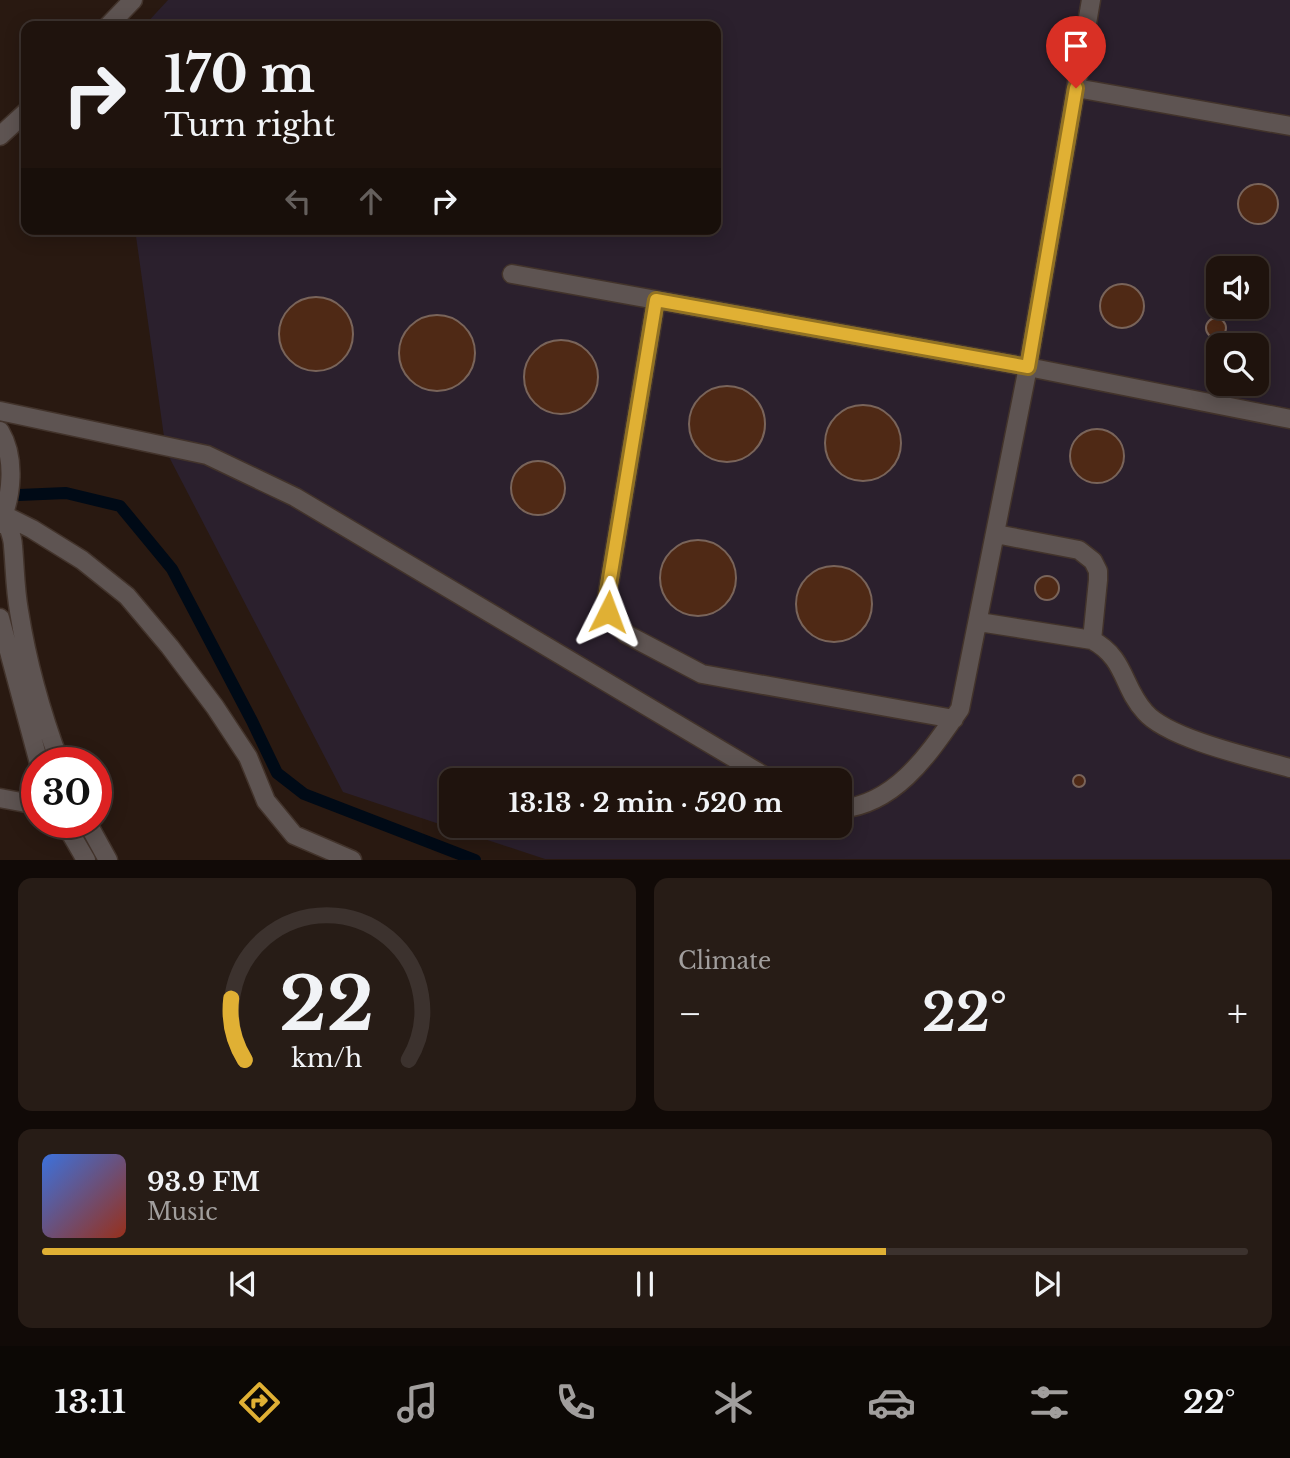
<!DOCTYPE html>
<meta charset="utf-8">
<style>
body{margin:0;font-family:"Libre Baskerville",serif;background:#271c16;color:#f1f3f6;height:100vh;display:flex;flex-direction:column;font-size:26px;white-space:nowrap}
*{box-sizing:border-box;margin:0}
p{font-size:23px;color:#a19e9d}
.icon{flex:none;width:38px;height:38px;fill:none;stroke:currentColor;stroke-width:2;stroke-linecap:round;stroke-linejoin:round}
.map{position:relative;height:860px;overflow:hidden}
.sheet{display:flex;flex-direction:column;gap:18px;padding:18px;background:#110a07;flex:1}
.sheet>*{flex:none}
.hud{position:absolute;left:21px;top:21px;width:700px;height:214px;border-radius:14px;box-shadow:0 4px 18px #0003,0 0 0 2px #3c322e;background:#1f130d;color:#f1f3f6;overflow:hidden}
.tools{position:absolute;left:1206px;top:256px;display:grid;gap:14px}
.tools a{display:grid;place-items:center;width:63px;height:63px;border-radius:14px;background:#1f130d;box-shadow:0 4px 18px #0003,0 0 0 2px #3c322e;font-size:35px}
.speed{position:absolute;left:21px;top:747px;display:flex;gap:14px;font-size:35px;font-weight:700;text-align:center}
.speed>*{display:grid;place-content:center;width:91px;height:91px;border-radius:50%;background:#1f130d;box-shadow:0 4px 18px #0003,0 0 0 2px #3c322e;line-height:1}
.speed .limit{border:10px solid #d22;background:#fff;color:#111}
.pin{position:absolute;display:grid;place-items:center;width:60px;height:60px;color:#fff;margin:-72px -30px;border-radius:50% 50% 50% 0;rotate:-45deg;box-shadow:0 0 7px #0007}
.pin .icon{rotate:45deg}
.me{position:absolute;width:77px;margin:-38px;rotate:3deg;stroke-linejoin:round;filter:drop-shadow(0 0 5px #0008)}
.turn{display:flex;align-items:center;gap:24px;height:147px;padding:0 28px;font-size:32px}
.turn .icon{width:91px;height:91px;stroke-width:2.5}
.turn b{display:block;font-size:49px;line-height:60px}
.lanes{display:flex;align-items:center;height:66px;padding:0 28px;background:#0003;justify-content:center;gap:35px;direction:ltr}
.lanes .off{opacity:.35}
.big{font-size:52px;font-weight:700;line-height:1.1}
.sheet .tile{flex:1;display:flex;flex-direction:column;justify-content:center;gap:10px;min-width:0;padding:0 24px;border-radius:14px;background:#271c16}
.sheet .dial{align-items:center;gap:0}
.dial svg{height:182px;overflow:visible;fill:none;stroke:#3c322e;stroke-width:7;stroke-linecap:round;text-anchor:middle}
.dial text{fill:#f1f3f6;stroke:none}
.song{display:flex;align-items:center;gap:21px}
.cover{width:84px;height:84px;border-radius:10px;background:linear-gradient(135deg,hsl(220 70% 55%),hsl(10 70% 35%))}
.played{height:7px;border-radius:4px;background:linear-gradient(90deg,#e0b034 70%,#3c322e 70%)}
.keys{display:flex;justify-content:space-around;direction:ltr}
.heat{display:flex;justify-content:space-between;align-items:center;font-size:38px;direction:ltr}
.sheet .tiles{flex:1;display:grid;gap:18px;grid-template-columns:1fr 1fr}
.tile:last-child{grid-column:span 2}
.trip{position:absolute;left:439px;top:768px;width:413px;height:70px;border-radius:14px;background:#1f130d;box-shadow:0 4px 18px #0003,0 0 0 2px #3c322e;font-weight:700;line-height:70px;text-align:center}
.menu{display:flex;height:112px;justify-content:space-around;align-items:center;background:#0c0805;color:#a19e9d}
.menu .icon{width:49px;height:49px}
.menu .on{color:#e0b034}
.menu b{font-size:32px;color:#f1f3f6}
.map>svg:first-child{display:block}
</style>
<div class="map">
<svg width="1290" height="860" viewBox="0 0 1290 860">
<rect width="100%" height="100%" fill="#291911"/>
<path fill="#2b202d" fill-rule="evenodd" d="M168 0H1290V859H545L343 792 166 451 135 229H716V26H144ZM1218 268H1256V306H1218ZM1218 345H1256V383H1218ZM452 780H840V826H452Z"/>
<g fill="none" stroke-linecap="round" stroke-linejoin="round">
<path stroke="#000a16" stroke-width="12" d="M19 495 66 493 120 506 172 569 252 721 277 773 304 794 475 860"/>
</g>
<path fill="#4f2915" stroke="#79645a" stroke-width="2" d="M1238 204a20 20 0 1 1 40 0a20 20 0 1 1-40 0Z
M1100 306a22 22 0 1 1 44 0a22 22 0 1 1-44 0Z
M1217 291 1218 306H1228L1221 311 1213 310 1209 303 1211 295Z
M279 334a37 37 0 1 1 74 0a37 37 0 1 1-74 0Z
M399 353a38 38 0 1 1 76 0a38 38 0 1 1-76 0Z
M1206 328a10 10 0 1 1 20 0a10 10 0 1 1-20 0Z
M524 377a37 37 0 1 1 74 0a37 37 0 1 1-74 0Z
M689 424a38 38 0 1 1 76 0a38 38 0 1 1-76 0Z
M825 443a38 38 0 1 1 76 0a38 38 0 1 1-76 0Z
M1070 456a27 27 0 1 1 54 0a27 27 0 1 1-54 0Z
M511 488a27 27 0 1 1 54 0a27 27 0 1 1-54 0Z
M660 578a38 38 0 1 1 76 0a38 38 0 1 1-76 0Z
M796 604a38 38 0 1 1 76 0a38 38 0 1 1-76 0Z
M1035 588a12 12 0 1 1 24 0a12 12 0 1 1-24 0Z
M612 768 624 772 632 780H591L600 772Z
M1073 781a6 6 0 1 1 12 0a6 6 0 1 1-12 0Z"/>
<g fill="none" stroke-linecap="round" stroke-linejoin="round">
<g stroke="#42332b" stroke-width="21">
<path id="minor" d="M108 26 133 0
M1076 88 1290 126
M0 136 26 112
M512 274 1028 367 1290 419
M656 300 606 603 608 612 626 634 702 674 954 719
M0 411 207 455 295 497 771 780
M0 431C16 458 12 496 0 524
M4 515 32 529 82 560 127 596 170 647 215 707 248 757 266 801 294 835 352 860
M4 515C7 525 13 536 13 546 15 568 15 589 19 611 27 662 42 715 60 763
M996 534 1079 550 1093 561 1098 571V580L1092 640
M0 618 39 763
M979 622 1092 640C1126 658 1122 687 1145 712 1168 739 1254 758 1290 768
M0 798 37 805
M840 809C897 804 930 752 960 709L1028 367 1091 0
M64 822 86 860
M87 822 108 860"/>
</g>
<use href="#minor" stroke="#5e5452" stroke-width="18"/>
</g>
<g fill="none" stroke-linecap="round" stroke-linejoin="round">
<g stroke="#927222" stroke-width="18">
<path id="route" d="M608 612 606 603 656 300 1028 367 1076 88"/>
</g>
<use href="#route" stroke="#e0b034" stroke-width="12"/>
</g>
</svg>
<div class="tools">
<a><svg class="icon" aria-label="sound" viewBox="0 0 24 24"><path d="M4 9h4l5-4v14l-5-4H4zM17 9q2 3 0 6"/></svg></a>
<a><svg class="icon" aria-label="search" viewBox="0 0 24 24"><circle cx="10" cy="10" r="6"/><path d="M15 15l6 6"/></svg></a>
</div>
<div class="speed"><div class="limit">30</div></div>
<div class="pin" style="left:1076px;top:88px;background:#d93025"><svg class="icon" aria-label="arrive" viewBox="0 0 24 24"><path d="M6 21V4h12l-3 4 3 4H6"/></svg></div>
<svg class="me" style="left:608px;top:612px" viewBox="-20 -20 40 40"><path d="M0-17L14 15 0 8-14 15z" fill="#e0b034" stroke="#fff" stroke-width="4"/></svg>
<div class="trip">13:13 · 2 min · 520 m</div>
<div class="hud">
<div class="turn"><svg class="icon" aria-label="right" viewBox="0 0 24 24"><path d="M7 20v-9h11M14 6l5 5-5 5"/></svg><div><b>170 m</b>Turn right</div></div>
<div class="lanes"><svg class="icon off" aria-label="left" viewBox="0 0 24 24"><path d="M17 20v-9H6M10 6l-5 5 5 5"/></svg><svg class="icon off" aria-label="ahead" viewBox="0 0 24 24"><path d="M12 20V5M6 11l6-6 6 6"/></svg><svg class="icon" aria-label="right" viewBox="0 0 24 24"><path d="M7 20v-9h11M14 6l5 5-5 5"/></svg></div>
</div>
</div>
<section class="sheet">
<div class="tiles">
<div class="tile dial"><svg viewBox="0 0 100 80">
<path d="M14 69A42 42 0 1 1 86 69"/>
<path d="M14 69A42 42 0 0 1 8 42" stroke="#e0b034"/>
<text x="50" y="56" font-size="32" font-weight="700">22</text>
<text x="50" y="72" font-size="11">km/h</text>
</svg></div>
<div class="tile"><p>Climate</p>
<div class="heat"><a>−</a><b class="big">22°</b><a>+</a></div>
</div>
<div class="tile">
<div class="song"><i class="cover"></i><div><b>93.9 FM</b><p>Music</p></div></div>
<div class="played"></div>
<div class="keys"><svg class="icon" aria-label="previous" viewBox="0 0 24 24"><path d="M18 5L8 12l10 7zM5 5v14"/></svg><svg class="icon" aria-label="pause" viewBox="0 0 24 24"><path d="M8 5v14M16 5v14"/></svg><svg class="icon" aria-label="next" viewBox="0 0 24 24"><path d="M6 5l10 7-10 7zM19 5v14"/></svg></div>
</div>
</div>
</section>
<nav class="menu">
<b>13:11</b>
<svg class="icon on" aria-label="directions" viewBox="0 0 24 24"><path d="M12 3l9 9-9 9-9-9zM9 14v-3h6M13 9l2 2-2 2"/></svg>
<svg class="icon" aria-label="music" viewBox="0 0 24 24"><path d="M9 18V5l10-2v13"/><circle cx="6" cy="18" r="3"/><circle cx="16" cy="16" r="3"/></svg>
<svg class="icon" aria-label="phone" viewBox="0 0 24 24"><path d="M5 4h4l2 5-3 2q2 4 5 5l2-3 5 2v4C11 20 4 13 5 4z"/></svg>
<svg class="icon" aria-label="climate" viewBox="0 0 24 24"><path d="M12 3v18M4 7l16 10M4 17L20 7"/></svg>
<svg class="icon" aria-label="car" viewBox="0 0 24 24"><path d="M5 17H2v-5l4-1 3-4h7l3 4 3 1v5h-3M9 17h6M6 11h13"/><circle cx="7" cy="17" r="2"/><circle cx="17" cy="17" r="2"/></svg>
<svg class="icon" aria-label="filters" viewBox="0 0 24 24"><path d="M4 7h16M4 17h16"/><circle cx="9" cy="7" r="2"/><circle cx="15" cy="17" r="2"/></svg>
<b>22°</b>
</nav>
